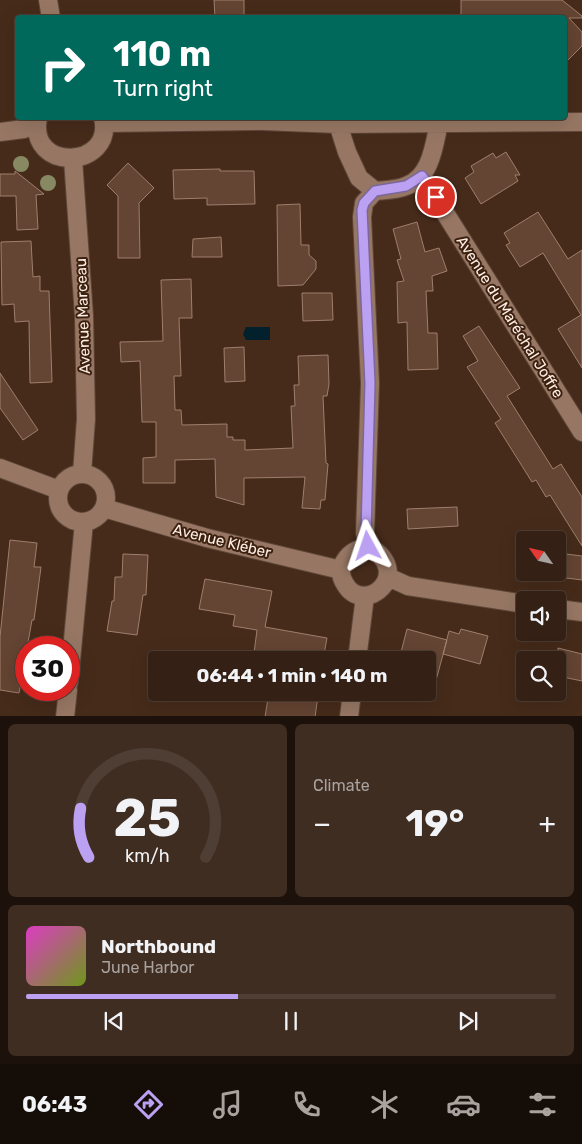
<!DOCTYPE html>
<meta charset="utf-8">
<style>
body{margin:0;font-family:Rubik,sans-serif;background:#3f2d22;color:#f1f3f6;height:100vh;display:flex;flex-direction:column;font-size:19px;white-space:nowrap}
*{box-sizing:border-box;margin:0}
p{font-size:16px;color:#a9a3a0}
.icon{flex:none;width:28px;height:28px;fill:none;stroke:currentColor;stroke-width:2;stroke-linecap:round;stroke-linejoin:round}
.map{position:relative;height:716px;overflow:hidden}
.panel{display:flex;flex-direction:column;gap:8px;padding:8px;background:#1d120b;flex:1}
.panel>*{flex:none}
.guide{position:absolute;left:15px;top:15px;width:552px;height:105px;border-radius:5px;box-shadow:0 5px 20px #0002,0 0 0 1px #4e3e34;background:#00695c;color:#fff;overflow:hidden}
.needle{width:32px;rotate:304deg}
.buttons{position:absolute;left:516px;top:531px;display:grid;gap:10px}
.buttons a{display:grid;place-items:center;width:50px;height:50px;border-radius:5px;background:#342014;box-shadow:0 5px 20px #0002,0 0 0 1px #4e3e34;font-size:25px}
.speed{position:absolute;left:15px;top:636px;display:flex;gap:10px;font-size:25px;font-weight:700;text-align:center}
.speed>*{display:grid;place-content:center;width:65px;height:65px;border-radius:50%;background:#342014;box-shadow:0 5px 20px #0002,0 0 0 1px #4e3e34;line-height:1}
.speed .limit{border:8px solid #d22;background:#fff;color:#111}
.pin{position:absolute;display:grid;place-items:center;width:42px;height:42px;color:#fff;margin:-21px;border:2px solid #fff;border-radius:50%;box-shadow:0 1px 5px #0007}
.me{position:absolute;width:55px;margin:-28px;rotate:355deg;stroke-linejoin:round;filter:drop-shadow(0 0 4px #0008)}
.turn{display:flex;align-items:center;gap:18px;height:105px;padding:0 15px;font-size:22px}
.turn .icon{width:65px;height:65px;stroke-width:2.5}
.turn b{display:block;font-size:35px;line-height:42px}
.big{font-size:38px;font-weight:700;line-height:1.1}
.panel .card{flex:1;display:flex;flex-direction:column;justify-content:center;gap:8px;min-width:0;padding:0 18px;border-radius:8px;background:#3f2d22}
.panel .dial{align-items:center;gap:0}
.dial svg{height:130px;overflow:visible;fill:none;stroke:#4e3e34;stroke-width:7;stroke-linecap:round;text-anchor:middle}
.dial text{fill:#f1f3f6;stroke:none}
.song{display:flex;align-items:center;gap:15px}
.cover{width:60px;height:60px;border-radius:8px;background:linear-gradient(135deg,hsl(310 70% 55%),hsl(80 70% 35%))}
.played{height:5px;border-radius:2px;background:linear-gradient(90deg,#bca0f2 40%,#4e3e34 40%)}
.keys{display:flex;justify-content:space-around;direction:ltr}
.heat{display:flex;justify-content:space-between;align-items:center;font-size:28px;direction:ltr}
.panel .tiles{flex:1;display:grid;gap:8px;grid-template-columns:1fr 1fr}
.card:last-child{grid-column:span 2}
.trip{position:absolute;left:148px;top:651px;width:288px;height:50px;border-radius:5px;background:#342014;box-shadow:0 5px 20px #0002,0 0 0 1px #4e3e34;font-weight:700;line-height:50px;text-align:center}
.tabs{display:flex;height:80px;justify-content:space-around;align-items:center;background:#150d08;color:#a9a3a0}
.tabs .icon{width:35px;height:35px}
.tabs .active{color:#bca0f2}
.tabs b{font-size:22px;color:#f1f3f6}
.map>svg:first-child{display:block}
</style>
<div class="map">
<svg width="582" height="717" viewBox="0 0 582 717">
<rect width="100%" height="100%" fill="#462b1a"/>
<path fill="#02212c" d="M246 327H270V340H246L243 334Z"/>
<path fill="#644432" stroke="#9f7e6c" d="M214 0H244V18H215Z
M461 0H562L582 16V18H569L582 32V46L565 63V18H461Z
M506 152 520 175H515L518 181 481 204 465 178 474 172 471 166 493 153 496 158Z
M128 163 154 188 139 203 140 258H118V196L107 185Z
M220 169V171H254L255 204 207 205V198L174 199 173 170Z
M15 171 44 194 36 195 38 229 17 230 16 196H0V174H15Z
M300 204 301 245H309V255L316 261V269L303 285 278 286 277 205Z
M538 212 568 259 582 250V368L558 329 581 315 543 253 520 267 506 245 510 243 504 233Z
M417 222 425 252 439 248 447 271 432 276 433 291H426L428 333H437L438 369 408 370 407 322 398 323 397 282 404 281 397 260 401 259 393 229Z
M221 237 222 257H192L193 239Z
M31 241 33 277 40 276V291H49L52 382 30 383 29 321 15 322 14 304 2 305 1 242Z
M191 279 192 318H179L181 376H174L175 410H181L182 425 227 424V437H233V440H245V450L293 448 291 406H295L294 385H299L298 356 328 355 329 384 327 396H323L326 463 328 464 325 500H321L320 509 302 508 305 477 244 478V505L216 497 215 459 175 460V483H143V458L156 457V422H142L140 361 121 362 120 342 163 341 161 280Z
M302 293H332L333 320 303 321Z
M479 326 520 388 507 396 553 469 561 464 582 497V546L550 495 546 497 536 480 532 482 495 423 501 419 467 367 478 361 463 336Z
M244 347 245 381 225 382 224 348Z
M0 373 38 430 23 440 0 408Z
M457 507 458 526 408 529 407 509Z
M10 540 37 543 34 567H41L34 620H32L19 693 0 690V637Z
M558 553 582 556V580L551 576 552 572H558Z
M123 554 148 555 146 595H143L137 635 107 631 112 601H114L115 577H122Z
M205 579 272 591 265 627 327 638 323 660H271L272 655 254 653 257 630 233 626 235 615 199 609Z
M407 629 447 640 432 695 426 694V660H399Z
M461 629 488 636 480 664 443 654 449 631 459 634Z
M558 648 582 654V681L558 676Z
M269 692H295L318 696 315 717H265Z"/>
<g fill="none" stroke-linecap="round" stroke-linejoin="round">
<g stroke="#5f4739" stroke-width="20">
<path id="street" d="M48 0 51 18
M38 118C27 173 115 169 103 118
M105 123 262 121 338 124 582 122
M338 124 347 152 359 178 375 191C385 190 397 190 406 186 431 177 434 146 439 123
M0 132 24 129 37 125
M73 159 84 316 86 419 82 473
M422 176 582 432
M0 468 59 490
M58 498a24 24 0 1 1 48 0a24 24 0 1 1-48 0Z
M104 508 207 538 341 570
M368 546 365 533 370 383 362 217 364 203 375 191
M368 546C416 573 364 617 345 584 341 578 340 572 342 566 348 553 355 550 368 546Z
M388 577 408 586 525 604
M558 609 582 612
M357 660 365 596
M69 682 84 522
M65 717 68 690
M349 717 352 692"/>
</g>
<use href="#street" stroke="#977764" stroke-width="18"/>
</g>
<g fill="#868962">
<circle cx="21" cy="164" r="8"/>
<circle cx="48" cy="183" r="8"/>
</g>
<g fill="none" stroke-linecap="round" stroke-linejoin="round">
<g stroke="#7a689d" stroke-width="12">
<path id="route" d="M368 546 366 532 370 383 362 210 364 203 375 191 406 186 422 176 436 197"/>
</g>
<use href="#route" stroke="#bca0f2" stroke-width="9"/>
</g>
<g text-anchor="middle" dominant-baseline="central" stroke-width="4" stroke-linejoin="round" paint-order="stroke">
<g font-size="15" fill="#ffede2" stroke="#3c2110">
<text transform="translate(83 316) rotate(-92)">Avenue Marceau</text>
<text transform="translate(510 317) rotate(58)">Avenue du Maréchal Joffre</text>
<text transform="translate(222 541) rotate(14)">Avenue Kléber</text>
</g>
</g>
</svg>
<div class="buttons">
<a><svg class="needle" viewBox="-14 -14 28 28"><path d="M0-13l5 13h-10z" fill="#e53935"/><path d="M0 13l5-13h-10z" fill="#a9a3a0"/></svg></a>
<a><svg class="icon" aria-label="sound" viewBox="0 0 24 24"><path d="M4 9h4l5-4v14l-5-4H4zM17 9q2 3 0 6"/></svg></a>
<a><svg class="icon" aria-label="search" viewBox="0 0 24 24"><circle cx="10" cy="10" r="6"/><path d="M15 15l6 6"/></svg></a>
</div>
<div class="speed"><div class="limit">30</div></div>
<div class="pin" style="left:436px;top:197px;background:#d93025"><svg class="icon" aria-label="arrive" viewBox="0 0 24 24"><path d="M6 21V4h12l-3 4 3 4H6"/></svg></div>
<svg class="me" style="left:368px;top:546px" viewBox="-20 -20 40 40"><path d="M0-17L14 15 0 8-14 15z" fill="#bca0f2" stroke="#fff" stroke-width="4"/></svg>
<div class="trip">06:44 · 1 min · 140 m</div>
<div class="guide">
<div class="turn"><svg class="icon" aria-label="right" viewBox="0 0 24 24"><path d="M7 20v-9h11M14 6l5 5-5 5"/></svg><div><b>110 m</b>Turn right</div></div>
</div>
</div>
<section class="panel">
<div class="tiles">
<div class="card dial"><svg viewBox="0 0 100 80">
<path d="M14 69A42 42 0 1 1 86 69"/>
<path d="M14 69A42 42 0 0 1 9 39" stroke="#bca0f2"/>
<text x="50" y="56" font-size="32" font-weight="700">25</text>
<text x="50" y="72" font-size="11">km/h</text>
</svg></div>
<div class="card"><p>Climate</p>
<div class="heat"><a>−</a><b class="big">19°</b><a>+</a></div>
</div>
<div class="card">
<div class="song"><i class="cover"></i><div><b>Northbound</b><p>June Harbor</p></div></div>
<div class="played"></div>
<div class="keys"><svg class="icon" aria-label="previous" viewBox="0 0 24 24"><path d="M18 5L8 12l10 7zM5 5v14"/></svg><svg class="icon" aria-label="pause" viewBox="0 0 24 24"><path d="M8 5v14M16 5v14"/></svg><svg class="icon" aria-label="next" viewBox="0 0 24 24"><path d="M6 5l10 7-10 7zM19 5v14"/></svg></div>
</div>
</div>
</section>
<nav class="tabs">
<b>06:43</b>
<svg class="icon active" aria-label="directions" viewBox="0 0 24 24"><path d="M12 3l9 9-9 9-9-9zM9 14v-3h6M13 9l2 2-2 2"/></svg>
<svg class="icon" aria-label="music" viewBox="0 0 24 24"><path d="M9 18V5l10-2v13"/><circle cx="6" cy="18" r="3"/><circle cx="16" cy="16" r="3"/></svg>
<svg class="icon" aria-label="phone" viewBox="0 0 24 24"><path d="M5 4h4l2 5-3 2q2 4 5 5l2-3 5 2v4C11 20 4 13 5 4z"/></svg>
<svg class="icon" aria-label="climate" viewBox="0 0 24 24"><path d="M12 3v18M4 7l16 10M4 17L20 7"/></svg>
<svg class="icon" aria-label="car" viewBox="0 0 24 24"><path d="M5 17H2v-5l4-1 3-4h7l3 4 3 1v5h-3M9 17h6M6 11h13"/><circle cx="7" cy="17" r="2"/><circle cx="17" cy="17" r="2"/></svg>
<svg class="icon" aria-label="filters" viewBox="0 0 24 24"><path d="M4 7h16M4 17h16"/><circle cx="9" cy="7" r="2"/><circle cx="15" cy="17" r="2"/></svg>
</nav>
